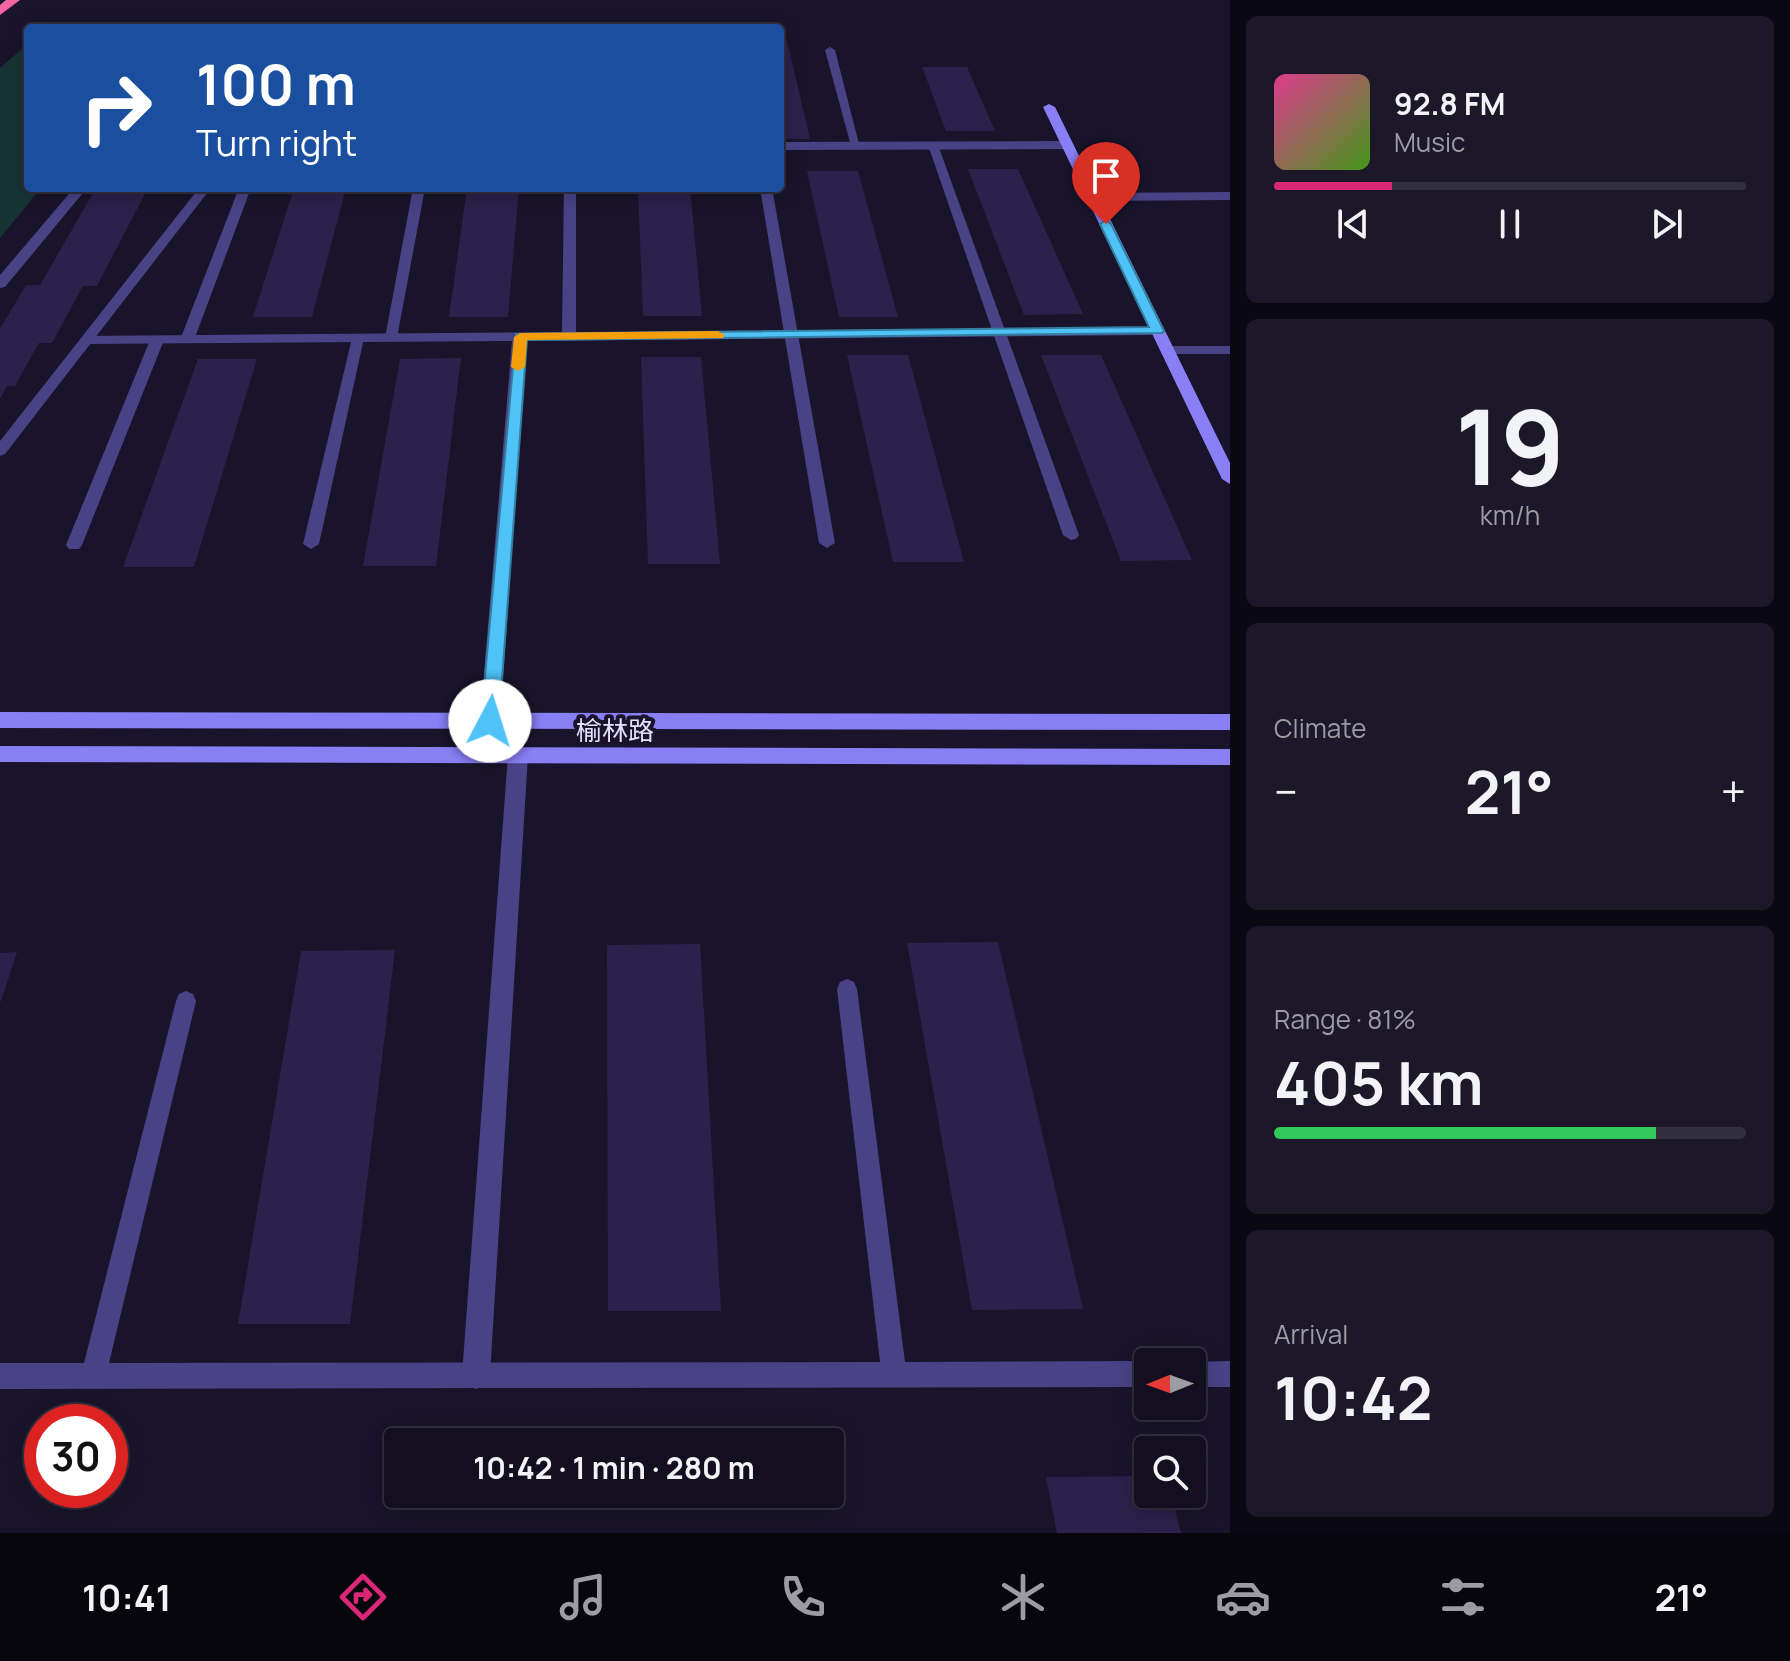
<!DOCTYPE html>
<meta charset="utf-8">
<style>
body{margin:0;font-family:Manrope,"Noto Sans SC",sans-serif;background:#1c1829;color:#f1f3f6;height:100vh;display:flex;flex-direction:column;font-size:30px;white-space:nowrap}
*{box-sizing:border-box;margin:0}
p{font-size:26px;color:#9d9ca5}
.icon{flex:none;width:44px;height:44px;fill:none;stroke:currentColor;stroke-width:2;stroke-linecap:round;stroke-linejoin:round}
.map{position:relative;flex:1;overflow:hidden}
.sheet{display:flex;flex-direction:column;gap:16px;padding:16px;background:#0a0812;width:560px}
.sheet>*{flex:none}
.hud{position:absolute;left:24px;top:24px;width:760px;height:168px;border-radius:8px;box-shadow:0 4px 20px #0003,0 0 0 2px #322f3e;background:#1a4fa0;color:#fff;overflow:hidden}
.needle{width:52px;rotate:269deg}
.tools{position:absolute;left:1134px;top:1348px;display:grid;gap:16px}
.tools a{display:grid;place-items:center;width:72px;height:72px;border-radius:8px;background:#130f20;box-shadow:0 4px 20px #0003,0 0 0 2px #322f3e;font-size:40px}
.speed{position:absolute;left:24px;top:1404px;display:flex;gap:16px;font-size:40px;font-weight:700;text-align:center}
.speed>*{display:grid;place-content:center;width:104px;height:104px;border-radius:50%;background:#130f20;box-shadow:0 4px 20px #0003,0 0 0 2px #322f3e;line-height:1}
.speed .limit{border:12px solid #d22;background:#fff;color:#111}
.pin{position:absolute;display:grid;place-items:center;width:68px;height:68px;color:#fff;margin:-82px -34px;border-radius:50% 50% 50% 0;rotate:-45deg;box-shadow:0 0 8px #0007}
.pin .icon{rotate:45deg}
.me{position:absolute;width:88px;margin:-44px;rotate:5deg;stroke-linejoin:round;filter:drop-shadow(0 0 6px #0008)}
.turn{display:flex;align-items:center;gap:28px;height:168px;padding:0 40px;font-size:36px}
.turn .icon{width:104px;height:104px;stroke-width:2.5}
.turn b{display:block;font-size:56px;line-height:68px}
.big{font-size:60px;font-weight:700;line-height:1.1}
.sheet .tile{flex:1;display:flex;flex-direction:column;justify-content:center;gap:12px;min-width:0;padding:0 28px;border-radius:12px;background:#1c1829}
.sheet .dial{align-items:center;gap:0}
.dial b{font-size:104px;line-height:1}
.song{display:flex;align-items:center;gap:24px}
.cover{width:96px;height:96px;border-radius:12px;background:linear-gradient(135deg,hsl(330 70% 55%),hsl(100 70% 35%))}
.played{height:8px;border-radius:4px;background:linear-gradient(90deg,#db2777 25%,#322f3e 25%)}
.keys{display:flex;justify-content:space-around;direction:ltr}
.heat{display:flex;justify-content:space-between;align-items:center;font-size:44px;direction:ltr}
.charge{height:12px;border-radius:6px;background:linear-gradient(90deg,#34c759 81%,#322f3e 0)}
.trip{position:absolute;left:384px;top:1428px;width:460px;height:80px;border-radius:8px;background:#130f20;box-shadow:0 4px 20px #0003,0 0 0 2px #322f3e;font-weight:700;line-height:80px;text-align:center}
.tabs{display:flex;height:128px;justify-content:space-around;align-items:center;background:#08060d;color:#9d9ca5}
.tabs .icon{width:56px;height:56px}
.tabs .selected{color:#db2777}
.tabs b{font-size:36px;color:#f1f3f6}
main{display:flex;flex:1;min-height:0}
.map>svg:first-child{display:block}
</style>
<main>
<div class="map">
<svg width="1230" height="1533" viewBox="0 0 1230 1533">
<rect width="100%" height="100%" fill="#19142b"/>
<path fill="#173435" d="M28 44V188H41L0 238V68Z"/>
<path fill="#2c214a" d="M780 41H787L810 139H780Z
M922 67H967L995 131H946Z
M968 169H1018L1083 314 1024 315Z
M807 171H858L898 317H839Z
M96 188H148L97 286H83L52 343H39L15 386H7L0 399V329L26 285H40Z
M294 188H346L312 317H253Z
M467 188H519L508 317H449Z
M638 188H690L702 316H643Z
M847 355H908L964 562H893Z
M1041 355H1101L1192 560 1121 561Z
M641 357H701L720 564H648Z
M461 358 436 566H363L400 359Z
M198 359H257L194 567H123Z
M998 942 1083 1309 972 1310 907 943Z
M700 944 721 1311H608L607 945Z
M395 950 350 1324H238L301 951Z
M17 952 1 1001H0V953Z
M1148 1476V1494H1171L1181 1533H1057L1046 1477Z"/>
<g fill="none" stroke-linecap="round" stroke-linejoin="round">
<path fill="#494386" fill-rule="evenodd" d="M830 47 835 50 860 148 851 146 825 50Z
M933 142 938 145 1079 535 1076 539 1071 540 1063 535 928 145Z
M199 188H211L5 454 0 456V441Z
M239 188H251L194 340 182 343 180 340Z
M413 188H425L397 338 391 342 385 338Z
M760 188H772L835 543 827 548 819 543Z
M358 334 364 338 319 544 311 549 303 544 352 338Z
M157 336 164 340 82 545 79 549H69L66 545 150 340Z
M847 979 854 982 857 989 905 1362 1148 1361V1387L0 1389V1363H84L176 1001 179 994 186 991 193 994 196 1001 109 1363 880 1362 837 989 840 982Z
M1230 1361V1387H1192L1191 1362Z"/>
<path fill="#494386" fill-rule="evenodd" d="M780 142 1067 141 1073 145 1067 149 780 150Z
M74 188H87L5 287 0 288V275Z
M564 188H576V332L1157 327 1164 331 1157 335 527 341 500 721 497 727H483L480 721 512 341 87 344 80 340 87 336 562 332Z
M1230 192V200L1093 201 1087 197 1093 193Z
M1230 346V354H1167L1160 350 1167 346Z
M518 747 525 749 528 755 490 1375 486 1385 476 1389 466 1385 462 1375 508 755 511 749Z"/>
<path fill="#887ff5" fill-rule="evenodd" d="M1049 104 1055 107 1230 463V484L1222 479 1043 107Z
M0 712 1230 714V730L0 728Z
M0 746 1230 749V765L0 762Z"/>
<path fill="#f365a2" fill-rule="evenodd" d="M6 0H20L0 15V5Z"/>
</g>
<path fill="#4fc3f7" stroke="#337fa1" stroke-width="2" d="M1106 220 1111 224 1164 331 1162 333 527 340 499 721 490 728 484 726 481 721 516 334 1149 327 1100 224Z"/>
<path fill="#f59e0b" d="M718 331 725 335 723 338 527 340 525 367 518 371 511 367 514 337 520 333Z"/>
<g text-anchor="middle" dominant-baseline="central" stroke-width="8" stroke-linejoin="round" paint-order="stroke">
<g font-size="26" fill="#e5e0fd" stroke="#19142b">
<text x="615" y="730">榆林路</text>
</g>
</g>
</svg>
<div class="tools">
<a><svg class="needle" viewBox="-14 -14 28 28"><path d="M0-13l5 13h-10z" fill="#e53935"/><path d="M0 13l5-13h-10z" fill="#9d9ca5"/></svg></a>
<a><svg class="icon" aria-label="search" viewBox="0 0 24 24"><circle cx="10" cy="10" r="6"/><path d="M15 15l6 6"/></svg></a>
</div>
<div class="speed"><div class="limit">30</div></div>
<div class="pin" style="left:1106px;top:224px;background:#d93025"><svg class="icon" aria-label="arrive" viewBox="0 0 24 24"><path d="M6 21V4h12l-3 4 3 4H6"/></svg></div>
<svg class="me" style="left:490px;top:721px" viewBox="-20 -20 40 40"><circle r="19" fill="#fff"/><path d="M0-13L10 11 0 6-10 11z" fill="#4fc3f7"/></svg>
<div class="trip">10:42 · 1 min · 280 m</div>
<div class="hud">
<div class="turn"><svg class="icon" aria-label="right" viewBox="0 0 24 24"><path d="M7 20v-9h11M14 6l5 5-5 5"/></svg><div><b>100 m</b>Turn right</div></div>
</div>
</div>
<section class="sheet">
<div class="tile">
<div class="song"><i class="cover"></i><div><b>92.8 FM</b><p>Music</p></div></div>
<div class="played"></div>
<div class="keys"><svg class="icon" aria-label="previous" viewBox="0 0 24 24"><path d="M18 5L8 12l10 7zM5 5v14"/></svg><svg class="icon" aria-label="pause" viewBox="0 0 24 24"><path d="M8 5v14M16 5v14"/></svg><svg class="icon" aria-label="next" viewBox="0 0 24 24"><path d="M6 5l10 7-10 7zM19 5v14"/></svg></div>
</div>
<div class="tile dial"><b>19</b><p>km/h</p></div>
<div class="tile"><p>Climate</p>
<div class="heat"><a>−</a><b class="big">21°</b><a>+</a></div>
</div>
<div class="tile"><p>Range · 81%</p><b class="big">405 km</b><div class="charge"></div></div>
<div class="tile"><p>Arrival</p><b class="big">10:42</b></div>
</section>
</main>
<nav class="tabs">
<b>10:41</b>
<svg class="icon selected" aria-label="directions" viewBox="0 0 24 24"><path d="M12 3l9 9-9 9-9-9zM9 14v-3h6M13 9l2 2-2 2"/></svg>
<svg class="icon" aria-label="music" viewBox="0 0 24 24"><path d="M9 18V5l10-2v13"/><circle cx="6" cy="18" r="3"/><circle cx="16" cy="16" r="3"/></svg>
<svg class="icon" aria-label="phone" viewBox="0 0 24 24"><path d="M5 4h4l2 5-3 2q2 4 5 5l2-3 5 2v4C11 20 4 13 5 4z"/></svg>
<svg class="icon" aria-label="climate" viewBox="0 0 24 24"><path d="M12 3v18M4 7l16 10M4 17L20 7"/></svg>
<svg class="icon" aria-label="car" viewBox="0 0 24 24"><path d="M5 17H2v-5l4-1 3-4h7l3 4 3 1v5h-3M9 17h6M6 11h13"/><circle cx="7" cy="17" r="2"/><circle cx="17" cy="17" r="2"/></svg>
<svg class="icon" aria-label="filters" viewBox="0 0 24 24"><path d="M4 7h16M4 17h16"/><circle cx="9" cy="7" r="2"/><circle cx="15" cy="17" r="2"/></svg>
<b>21°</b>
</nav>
